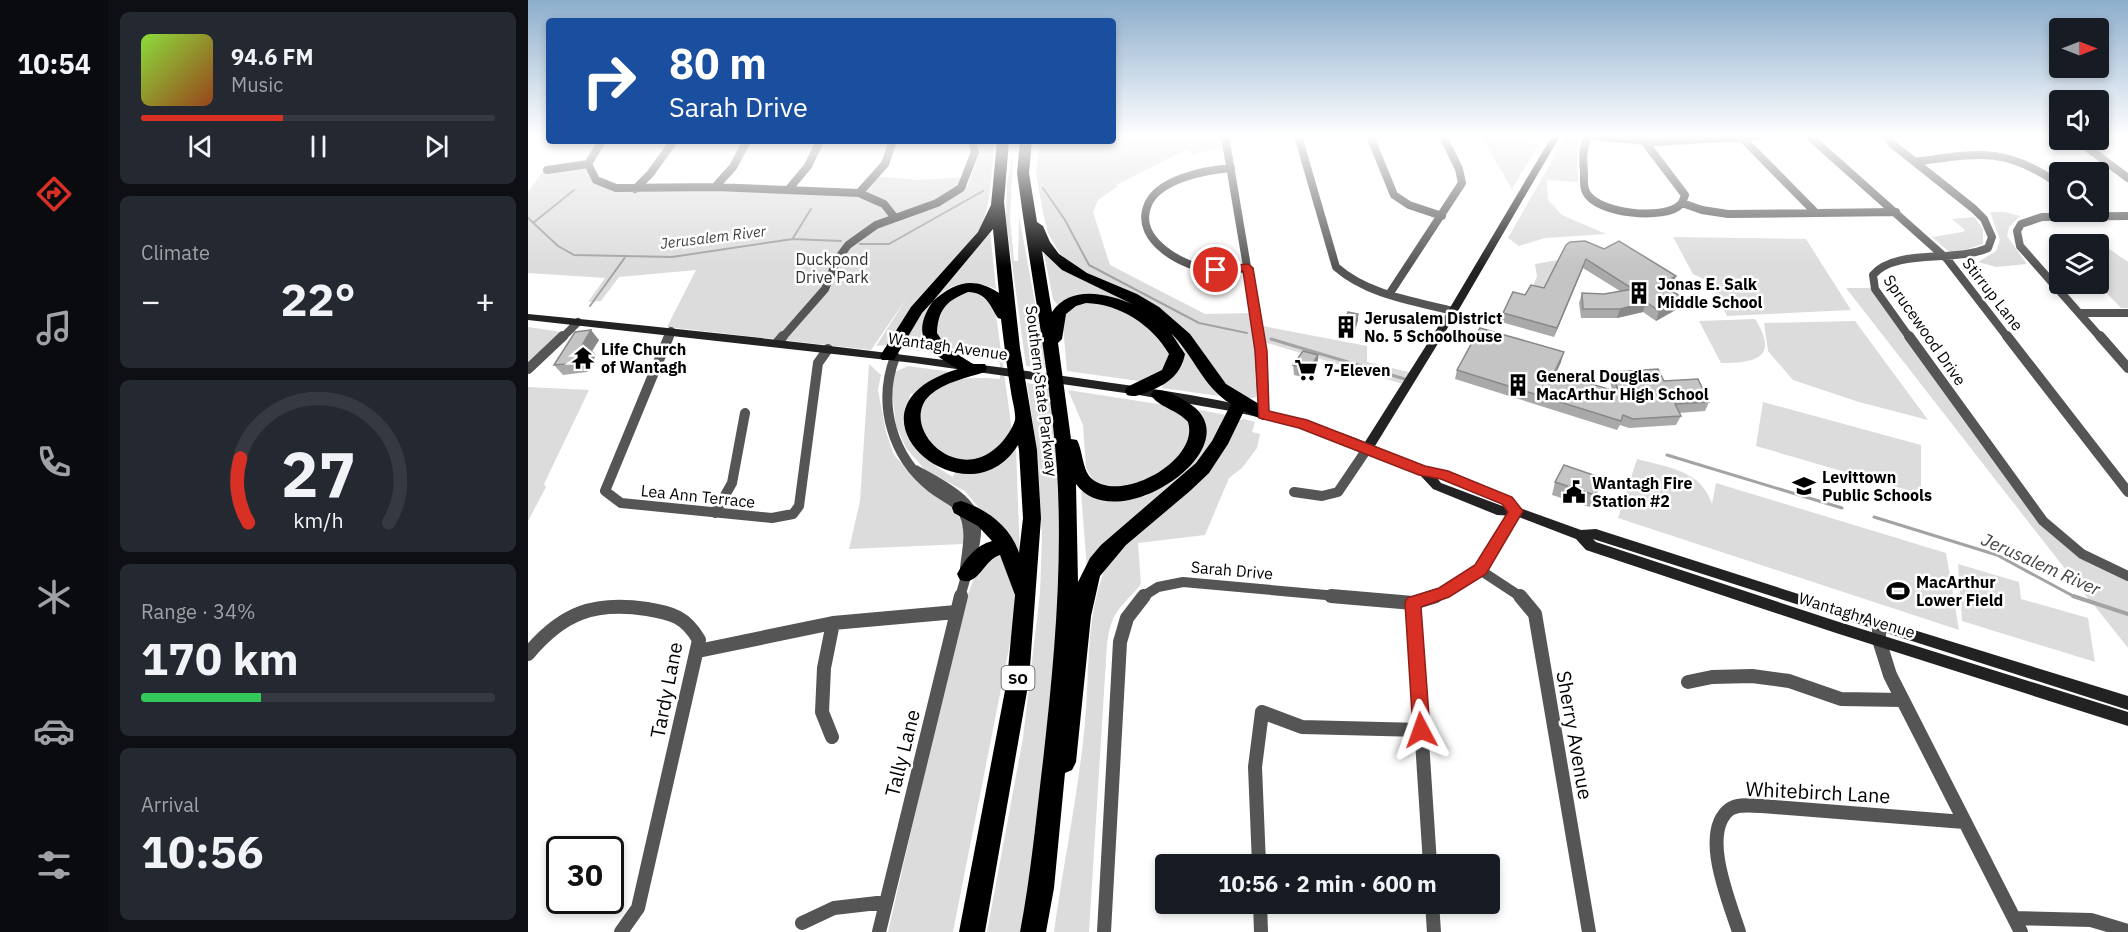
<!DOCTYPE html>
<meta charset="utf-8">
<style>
body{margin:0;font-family:"IBM Plex Sans",sans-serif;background:#242831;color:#f1f3f6;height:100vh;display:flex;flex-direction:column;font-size:22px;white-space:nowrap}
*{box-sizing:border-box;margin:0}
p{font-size:20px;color:#9ea1a6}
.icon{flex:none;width:33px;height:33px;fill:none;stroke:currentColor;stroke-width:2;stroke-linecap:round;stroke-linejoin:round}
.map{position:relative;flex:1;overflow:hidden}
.drawer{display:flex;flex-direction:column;gap:12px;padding:12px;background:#0d0f14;width:420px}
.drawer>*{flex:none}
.hud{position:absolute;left:18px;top:18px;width:570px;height:126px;border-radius:6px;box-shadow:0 3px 9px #0003;background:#1a4fa0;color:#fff;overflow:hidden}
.needle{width:39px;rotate:90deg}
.buttons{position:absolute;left:1521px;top:18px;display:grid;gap:12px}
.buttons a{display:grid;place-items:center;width:60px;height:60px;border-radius:6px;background:#171b24;box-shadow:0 3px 9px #0003;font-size:30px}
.speed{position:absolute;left:18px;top:836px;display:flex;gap:12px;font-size:30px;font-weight:700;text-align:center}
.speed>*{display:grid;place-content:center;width:78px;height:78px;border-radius:50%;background:#171b24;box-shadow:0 3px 9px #0003;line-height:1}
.speed .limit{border:3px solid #111;border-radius:9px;background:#fff;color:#111}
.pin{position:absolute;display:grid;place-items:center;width:51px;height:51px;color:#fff;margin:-26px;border:3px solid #fff;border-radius:50%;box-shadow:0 2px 6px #0007}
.me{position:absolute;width:66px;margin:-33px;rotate:356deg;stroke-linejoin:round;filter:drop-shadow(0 0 4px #0008)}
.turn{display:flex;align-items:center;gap:21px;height:126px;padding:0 24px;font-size:27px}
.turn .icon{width:78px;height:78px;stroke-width:2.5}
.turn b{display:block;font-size:42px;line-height:51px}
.big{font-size:45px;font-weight:700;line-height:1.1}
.drawer .widget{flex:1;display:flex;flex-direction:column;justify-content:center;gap:9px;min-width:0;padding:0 21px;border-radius:9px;background:#242831}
.drawer .dial{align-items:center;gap:0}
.dial svg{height:156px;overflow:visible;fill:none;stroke:#363941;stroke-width:7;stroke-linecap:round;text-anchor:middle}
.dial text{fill:#f1f3f6;stroke:none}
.song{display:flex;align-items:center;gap:18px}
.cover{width:72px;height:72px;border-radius:9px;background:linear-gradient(135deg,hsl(90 70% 55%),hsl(20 70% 35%))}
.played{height:6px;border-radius:3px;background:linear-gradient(90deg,#d93025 40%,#363941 40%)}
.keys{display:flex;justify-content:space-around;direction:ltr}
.heat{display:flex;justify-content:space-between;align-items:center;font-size:33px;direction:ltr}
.charge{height:9px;border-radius:4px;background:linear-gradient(90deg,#34c759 34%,#363941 0)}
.trip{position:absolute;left:627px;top:854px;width:345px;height:60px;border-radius:6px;background:#171b24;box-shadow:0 3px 9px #0003;font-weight:700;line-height:60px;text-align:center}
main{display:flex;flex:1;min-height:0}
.menu{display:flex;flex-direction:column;width:108px;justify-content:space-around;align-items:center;background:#090b0e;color:#9ea1a6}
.menu .icon{width:42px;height:42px}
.menu .active{color:#d93025}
.menu b{font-size:27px;color:#f1f3f6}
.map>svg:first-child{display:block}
</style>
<main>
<nav class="menu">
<b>10:54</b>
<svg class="icon active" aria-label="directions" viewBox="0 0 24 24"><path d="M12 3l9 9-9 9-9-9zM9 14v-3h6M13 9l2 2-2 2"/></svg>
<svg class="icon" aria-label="music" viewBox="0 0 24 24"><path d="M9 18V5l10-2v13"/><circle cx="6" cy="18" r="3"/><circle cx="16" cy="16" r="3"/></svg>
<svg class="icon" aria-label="phone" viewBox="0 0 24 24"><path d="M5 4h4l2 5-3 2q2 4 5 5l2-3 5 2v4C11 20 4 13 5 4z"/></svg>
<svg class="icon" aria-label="climate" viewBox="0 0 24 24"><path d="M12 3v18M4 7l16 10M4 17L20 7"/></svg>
<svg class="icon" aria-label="car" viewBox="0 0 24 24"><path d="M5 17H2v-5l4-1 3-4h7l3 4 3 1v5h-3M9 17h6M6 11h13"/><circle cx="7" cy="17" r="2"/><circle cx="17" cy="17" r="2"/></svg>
<svg class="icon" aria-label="filters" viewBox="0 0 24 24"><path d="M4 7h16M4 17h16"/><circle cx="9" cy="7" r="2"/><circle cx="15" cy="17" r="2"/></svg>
</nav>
<section class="drawer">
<div class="widget">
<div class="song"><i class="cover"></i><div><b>94.6 FM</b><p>Music</p></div></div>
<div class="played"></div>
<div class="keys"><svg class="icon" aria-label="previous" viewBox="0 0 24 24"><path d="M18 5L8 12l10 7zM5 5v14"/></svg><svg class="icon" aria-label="pause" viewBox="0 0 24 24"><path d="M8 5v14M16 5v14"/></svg><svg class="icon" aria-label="next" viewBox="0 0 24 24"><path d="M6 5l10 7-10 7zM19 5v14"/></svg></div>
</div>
<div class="widget"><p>Climate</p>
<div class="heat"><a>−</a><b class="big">22°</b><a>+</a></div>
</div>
<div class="widget dial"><svg viewBox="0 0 100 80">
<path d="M14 69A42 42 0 1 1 86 69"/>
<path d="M14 69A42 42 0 0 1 10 36" stroke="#d93025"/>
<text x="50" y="56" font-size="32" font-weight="700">27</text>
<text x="50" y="72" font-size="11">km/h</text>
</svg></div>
<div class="widget"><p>Range · 34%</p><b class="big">170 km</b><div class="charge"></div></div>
<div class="widget"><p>Arrival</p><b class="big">10:56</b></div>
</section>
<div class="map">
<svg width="1600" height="932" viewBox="0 0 1600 932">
<rect width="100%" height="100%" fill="#fff"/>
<path fill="#dcdcdc" d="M585 136H696L698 145 664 155 660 149 588 185 590 186 570 200 565 212 582 265 677 314 723 313 724 324 839 346V362L885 373 878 385 726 339 729 397 717 399 697 386 682 367 592 288 546 267 532 254 520 233 515 213 508 173 512 141H585Z
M953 136H972L1010 145 984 189Z
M1038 136 1052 137 1049 147 1050 182 1019 180 1020 200 1034 215 1078 234 1017 238 991 246 980 238Z
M449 141H466C463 178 464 209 446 242L360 345 348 346 381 295 343 350 139 327 168 270 91 277 73 301 60 302 77 278 0 273V192L15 171 59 164 78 186 331 192 346 176 390 180 438 177 439 188 452 151Z
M485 153 482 218 486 261H490L491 216 519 368 498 366 478 219 479 184Z
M1462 212H1477L1492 216 1481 227 1479 236 1499 264 1468 267 1450 262 1468 251 1472 240Z
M1446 217 1455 229V244L1424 254 1404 237 1435 232 1437 230 1424 219Z
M462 230 468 289C426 272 400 295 393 336H398L409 353 371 348 397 306Z
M1145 237 1278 239 1323 310 1199 316 1182 282 1165 274Z
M1570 241 1600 262V308H1593L1570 284V244H1534L1531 242Z
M516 254H519L606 303 657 344 693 394 691 396 634 388 635 386 632 385 648 374 655 364 653 346 627 320 575 295 532 308 525 299Z
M1030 260 1014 292 1004 289 1009 276 1007 264Z
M1318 288H1345L1530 538 1600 577V613L1562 601Z
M448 289 466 300 484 431 481 439 449 462 426 463 398 441 388 416C393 408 398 399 404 392 417 376 453 377 472 379V362L432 353 422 347 418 348 406 331 408 315 431 292Z
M572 299 608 317 646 353 644 368 618 382 539 371 534 315 544 306Z
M1227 319C1251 357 1229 363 1193 363L1171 321Z
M1327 321 1400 420 1331 402 1265 380 1240 351 1236 323Z
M0 327 34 332 0 363Z
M341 364 353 375 350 390 358 432 366 455 383 474 429 512 435 527 436 544 321 549 332 501Z
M380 366 424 372 401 383 390 394H382C375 437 389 456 425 477L427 471C452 472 471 466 488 447L492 559 437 491 398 471 378 448 368 425 364 394 367 372Z
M499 383 522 387 532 451 536 589 511 830 492 932H459L495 738 512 593 514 538 510 458Z
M0 387 61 390 16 484 18 487 0 521Z
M540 390 649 407 659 413 666 442 645 467 618 484 582 490 567 483 558 468 555 425Z
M1235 402 1393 445V494L1228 446Z
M666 409 699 415 686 447 559 570 553 491 587 501 618 496 645 477 668 456 677 433 672 415Z
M716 419 727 422 724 432 732 434 729 448 714 468 701 478 677 535 610 543 613 584C593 609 584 608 579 644L561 932H526C535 866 549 799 556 733 563 672 555 609 584 554L708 421Z
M1109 459C1138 467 1174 470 1184 504L1188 483 1418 553 1431 630 1090 518Z
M476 551 487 586 485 628 425 932H360L432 618 452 560Z
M1430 564 1491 582 1493 599 1560 618 1567 662 1434 621Z
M1566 605 1600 616V648Z"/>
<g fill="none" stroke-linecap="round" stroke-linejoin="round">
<path stroke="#a3a3a3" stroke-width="2" d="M515 188 537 220 561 265 671 323 719 333
M0 218 30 246 46 255 144 257 265 239 313 241
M5 223 46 190
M265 238 283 209
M332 244H361L455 191
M62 306 98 256"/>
<path stroke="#a3a3a3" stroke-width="3" d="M743 339 880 380
M1139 455 1314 508
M1346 517 1469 555 1547 597"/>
<path stroke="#a3a3a3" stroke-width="4" d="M1545 596 1600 614"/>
<path stroke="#555" stroke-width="8" d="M697 136 731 338
M770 136 808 267C840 295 885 301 925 311
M842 136 866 195 881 205 914 216
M1060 136C1054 149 1055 160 1056 173 1056 179 1055 186 1058 192 1068 214 1138 221 1153 204 1155 202 1156 197 1157 195L1116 141
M1065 136 1127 142 1231 136
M1212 136 1288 213
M1281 136 1419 259 1480 338
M1359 136 1363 143 1446 209 1456 219 1464 237 1460 248C1427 263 1367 248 1345 275L1347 289 1382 338
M1549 140 1600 178
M1387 162C1449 153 1478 146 1532 185
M60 164 68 180 88 188 187 187 331 193 356 204 367 218
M60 164 74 141
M703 168C678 170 628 179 619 207 607 241 656 267 683 270 695 271 708 269 720 268
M19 170 60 164
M187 187 205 167 219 141
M107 189 122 174 146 141
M260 190 280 166 292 141
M331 193 357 164 365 141
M1154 203 1174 210 1200 214 1368 212
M862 293 934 183 931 169 915 136
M1551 313H1600
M34 338 50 322
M140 338 143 331
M254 338 297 289 309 260 320 245 348 225 409 203 433 188 447 152 444 141
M1573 338 1492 246 1489 231 1493 224 1514 217 1600 216"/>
<path stroke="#555" stroke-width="10" d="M141 336 77 491 93 503 244 518 265 514 271 506 290 363 300 349
M731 336 735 414
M1381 336 1515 521 1554 554 1600 576
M1479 336 1600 492
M1572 336 1600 368
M250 342 255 336
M367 357C349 404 364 457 404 488 415 497 429 501 436 514 444 531 439 550 437 568
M0 369 35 336
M387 470C465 511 454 520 432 597
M766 492 794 496 810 492 839 449
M187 513 204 483 217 413
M952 570 993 597
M614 597 630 587 655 582 820 597
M903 597 916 593 952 570 988 511"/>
<path stroke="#555" stroke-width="14" d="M803 596 885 603 908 596
M992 596 1007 614 1061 932
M885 603 902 864
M1351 625V640L1362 675 1493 932
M170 651 305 623 428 612
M0 654C34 613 66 601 119 609 144 613 158 617 171 640L110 908 93 932
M1160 682 1184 677 1224 676 1261 681 1313 699 1374 700
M304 737 294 712 296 668 305 623
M731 864 727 767 734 712 774 727 893 730
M732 903 733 932
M904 903 906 932
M1486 918 1563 920 1600 931
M274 923 306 908 358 902
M351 932 433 596
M576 932 592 642 599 618 616 596
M1211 932C1202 903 1171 832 1202 809 1211 803 1224 806 1234 806L1436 822"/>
<path fill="#222" fill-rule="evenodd" d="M1024 136H1032L930 311 847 446 897 467 919 471 983 497 992 508 1053 530 1068 529 1308 606 1600 696V710L1065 539 1068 542 1308 621 1600 712V726L1308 633 1058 550 1048 539 988 516 969 515 905 489 891 474 814 442 771 427 708 412 611 395 386 363 0 320V314C176 331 352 350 528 375 632 390 739 402 837 442L920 311ZM909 478 975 503 977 507 913 483Z"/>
<path fill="#000" fill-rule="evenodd" d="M469 141H481L476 202 492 348 509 450 513 518 501 680 457 932H431L479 680 487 595 472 555C455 560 451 587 432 580L429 574C437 559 448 545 464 541L450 526 426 513 424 508 426 503 433 501C459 509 483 527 491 553L495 518 491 450 490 445C438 529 300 408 430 369 398 351 382 335 405 301L394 313 366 360H354L352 356 383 307 450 232 463 205ZM465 229 471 293C445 276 427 282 405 301ZM440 292C459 293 461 304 470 318L473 319C476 344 479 368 483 392 484 400 488 412 487 420 485 428 476 441 469 447 426 486 370 425 402 395 417 382 438 378 457 372L459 368 457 364H445L418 347 409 333C410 310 418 301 440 292Z
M492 141H504L501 173 509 222 515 226 522 242 531 254 559 273 609 294 631 307 662 334 698 384 741 410 744 414 741 418 735 420 716 411 700 444 681 473 662 491 598 545 572 576 563 616 548 762 544 770 537 773 526 888 518 932H492C503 875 508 818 515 761 526 664 535 567 529 470 522 371 502 272 489 173ZM514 251 534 270 606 305C581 294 543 284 524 312ZM558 303C592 304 624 325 641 354L634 370 599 387 597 391 599 395C608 398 614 394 622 391 641 383 653 374 657 354L643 333C666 356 675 387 703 404L684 441 668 463 573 545 562 558 550 582 548 484C589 541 730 444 659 402 649 396 636 388 625 391L623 395C630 407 650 410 660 422 672 460 594 504 564 479 554 470 555 451 549 440L543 439 530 343 534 339 538 314 548 306Z"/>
</g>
<path fill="#a9a9a9" d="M1038 245 1076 249 1148 276 1144 286 1140 288 1151 308 1128 321 1115 312 1089 318H1053L1051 303 1054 293 1076 294 1092 291 1055 268 1026 337 973 322 975 313 997 295 1016 288Z
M830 320 826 334 815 333V327Z
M71 340 64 351 68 355 59 372 35 375 26 365Z
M790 355V364L781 379 766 375 765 365Z
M1033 362 1028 373 1084 390 1082 381 1085 372 1136 381 1181 402 1177 411 1151 413 1153 416 1148 425 1101 428 1092 425 1089 430 927 379 929 370Z
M1074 478 1062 507 1024 495 1027 482Z"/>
<path fill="#898989" d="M1058 259 1055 268 1026 337 1029 328Z
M1148 276 1144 286 1130 294 1133 284Z
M1155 298 1151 308 1128 321 1131 311Z
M1118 302 1115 312 1089 318 1092 309Z
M830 314V320L826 334V328Z
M63 330 71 340 64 351 68 355 59 372 51 363 53 347Z
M1036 352 1033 362 1024 382 1026 373Z
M790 355V364L781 379V370Z
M1074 478 1070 491 1062 507 1067 495Z"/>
<path fill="#c4c4c4" stroke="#898989" stroke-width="1.5" d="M1057 241 1076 249 1091 241 1148 276 1133 284 1155 298 1131 311 1118 302 1092 309H1055L1054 293 1076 294 1105 289 1058 259 1029 328 975 313 985 292 997 295 1003 285 1016 288 1038 245 1042 242Z
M820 312 830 314 826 328 815 327Z
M952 328 1036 352 1026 373 1090 392 1085 372 1130 369 1136 381 1170 379 1181 402 1147 404 1153 416 1105 419 1095 415 1093 421 929 370Z
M63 330 53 347 60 346 51 363 26 365 47 332Z
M775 351 790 355 781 370 765 365Z
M1036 465 1074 478 1067 495 1027 482Z"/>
<linearGradient id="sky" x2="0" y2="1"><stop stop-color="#8cadcc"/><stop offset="0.51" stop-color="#fff"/><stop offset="1" stop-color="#fff" stop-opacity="0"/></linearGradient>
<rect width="1600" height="267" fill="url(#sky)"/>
<path fill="#d93025" stroke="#8d1f18" stroke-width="1.5" d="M720 264 725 268 739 351 741 411 779 420 897 466 920 471 984 497 995 511 958 574 921 597 893 607 902 730 899 736 893 738 887 736 885 730 877 603 879 598 911 588 947 565 980 512 974 504 913 479 891 475 771 428 731 418 727 351 715 271 688 274 683 270 688 267Z"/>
<defs>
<g id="building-bare" transform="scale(1.8)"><path d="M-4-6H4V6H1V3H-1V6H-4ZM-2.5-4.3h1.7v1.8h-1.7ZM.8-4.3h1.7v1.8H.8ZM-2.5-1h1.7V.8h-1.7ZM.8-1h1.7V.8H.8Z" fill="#000" stroke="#fff" stroke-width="2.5" paint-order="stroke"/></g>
<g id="temple-bare" transform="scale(1.8)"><path d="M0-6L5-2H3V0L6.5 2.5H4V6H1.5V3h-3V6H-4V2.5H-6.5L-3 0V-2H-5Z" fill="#000" stroke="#fff" stroke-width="2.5" paint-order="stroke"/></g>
<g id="supermarket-bare" transform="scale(1.8)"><path d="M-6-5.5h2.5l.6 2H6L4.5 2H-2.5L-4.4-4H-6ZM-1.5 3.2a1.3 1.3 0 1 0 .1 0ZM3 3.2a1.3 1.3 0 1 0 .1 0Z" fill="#000" stroke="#fff" stroke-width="2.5" paint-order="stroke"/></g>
<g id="school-bare" transform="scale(1.8)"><path d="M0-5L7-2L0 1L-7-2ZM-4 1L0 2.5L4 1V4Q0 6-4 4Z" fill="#000" stroke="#fff" stroke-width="2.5" paint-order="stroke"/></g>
<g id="civic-bare" transform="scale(1.8)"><path d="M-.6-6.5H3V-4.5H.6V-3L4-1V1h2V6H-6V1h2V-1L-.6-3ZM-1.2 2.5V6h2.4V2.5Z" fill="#000" stroke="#fff" stroke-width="2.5" paint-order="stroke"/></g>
<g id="stadium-bare" transform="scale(1.8)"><path d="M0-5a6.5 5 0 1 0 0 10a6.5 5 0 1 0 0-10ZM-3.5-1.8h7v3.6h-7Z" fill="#000" stroke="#fff" stroke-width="2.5" paint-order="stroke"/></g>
</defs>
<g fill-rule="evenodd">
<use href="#building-bare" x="1111" y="293"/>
<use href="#building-bare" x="818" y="327"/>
<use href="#temple-bare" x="55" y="358"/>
<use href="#supermarket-bare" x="778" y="370"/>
<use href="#building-bare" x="990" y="385"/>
<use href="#school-bare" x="1276" y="486"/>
<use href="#civic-bare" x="1046" y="492"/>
<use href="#stadium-bare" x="1370" y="591"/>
</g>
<g text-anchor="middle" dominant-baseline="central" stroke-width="5" stroke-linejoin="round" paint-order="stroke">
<g font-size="15" font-style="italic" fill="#444" stroke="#fff">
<text transform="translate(185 237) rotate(-7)">Jerusalem River</text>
</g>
<rect fill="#fff" stroke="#4c4c4c" stroke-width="1.5" x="473.5" y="666" width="33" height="24" rx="4.5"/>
<g font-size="15" font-weight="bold" fill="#000">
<text x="490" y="678">SO</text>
</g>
<g font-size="16" fill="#333" stroke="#fff">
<text x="304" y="259">Duckpond<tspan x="304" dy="18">Drive Park</tspan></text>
</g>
<g font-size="16" font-weight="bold" fill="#000" stroke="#fff" text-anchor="start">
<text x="1129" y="284">Jonas E. Salk<tspan x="1129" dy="18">Middle School</tspan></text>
<text x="836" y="318">Jerusalem District<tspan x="836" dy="18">No. 5 Schoolhouse</tspan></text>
<text x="73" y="349">Life Church<tspan x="73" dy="18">of Wantagh</tspan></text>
<text x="796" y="370">7-Eleven</text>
<text x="1008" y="376">General Douglas<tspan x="1008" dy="18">MacArthur High School</tspan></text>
<text x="1294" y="477">Levittown<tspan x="1294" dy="18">Public Schools</tspan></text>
<text x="1064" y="483">Wantagh Fire<tspan x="1064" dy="18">Station #2</tspan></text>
<text x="1388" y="582">MacArthur<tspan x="1388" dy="18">Lower Field</tspan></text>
</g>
<g font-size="16" fill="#000" stroke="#fff">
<text transform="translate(1465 294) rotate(52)">Stirrup Lane</text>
<text transform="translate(1397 330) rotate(55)">Sprucewood Drive</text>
<text transform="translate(420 346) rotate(8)">Wantagh Avenue</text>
<text transform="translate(514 391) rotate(83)">Southern State Parkway</text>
<text transform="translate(170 496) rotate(6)">Lea Ann Terrace</text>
<text transform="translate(704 570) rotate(5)">Sarah Drive</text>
<text transform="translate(1329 615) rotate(17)">Wantagh Avenue</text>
</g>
<g font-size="18" font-style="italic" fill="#444" stroke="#fff">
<text transform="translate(1513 564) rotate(24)">Jerusalem River</text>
</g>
<g font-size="20" fill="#000" stroke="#fff">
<text transform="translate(138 690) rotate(-79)">Tardy Lane</text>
<text transform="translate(1047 735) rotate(80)">Sherry Avenue</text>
<text transform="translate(374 753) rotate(-76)">Tally Lane</text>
<text transform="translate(1290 792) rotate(3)">Whitebirch Lane</text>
</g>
</g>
</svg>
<div class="buttons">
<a><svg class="needle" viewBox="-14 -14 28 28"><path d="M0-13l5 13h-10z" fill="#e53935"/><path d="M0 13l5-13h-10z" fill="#9ea1a6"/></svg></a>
<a><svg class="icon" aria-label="sound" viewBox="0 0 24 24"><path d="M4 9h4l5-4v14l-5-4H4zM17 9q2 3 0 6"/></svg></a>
<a><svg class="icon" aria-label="search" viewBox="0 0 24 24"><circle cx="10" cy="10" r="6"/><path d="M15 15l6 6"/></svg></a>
<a><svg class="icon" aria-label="layers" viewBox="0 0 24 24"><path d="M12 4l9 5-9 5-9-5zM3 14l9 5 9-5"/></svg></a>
</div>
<div class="speed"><div class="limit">30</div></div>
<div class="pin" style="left:688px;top:270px;background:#d93025"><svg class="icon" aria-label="arrive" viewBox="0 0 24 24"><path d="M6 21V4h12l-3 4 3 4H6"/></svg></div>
<svg class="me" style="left:893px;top:730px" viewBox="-20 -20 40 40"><path d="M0-17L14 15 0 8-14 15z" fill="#d93025" stroke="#fff" stroke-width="4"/></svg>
<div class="trip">10:56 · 2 min · 600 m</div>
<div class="hud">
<div class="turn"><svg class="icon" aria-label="right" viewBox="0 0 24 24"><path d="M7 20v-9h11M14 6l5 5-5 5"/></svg><div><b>80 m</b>Sarah Drive</div></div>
</div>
</div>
</main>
